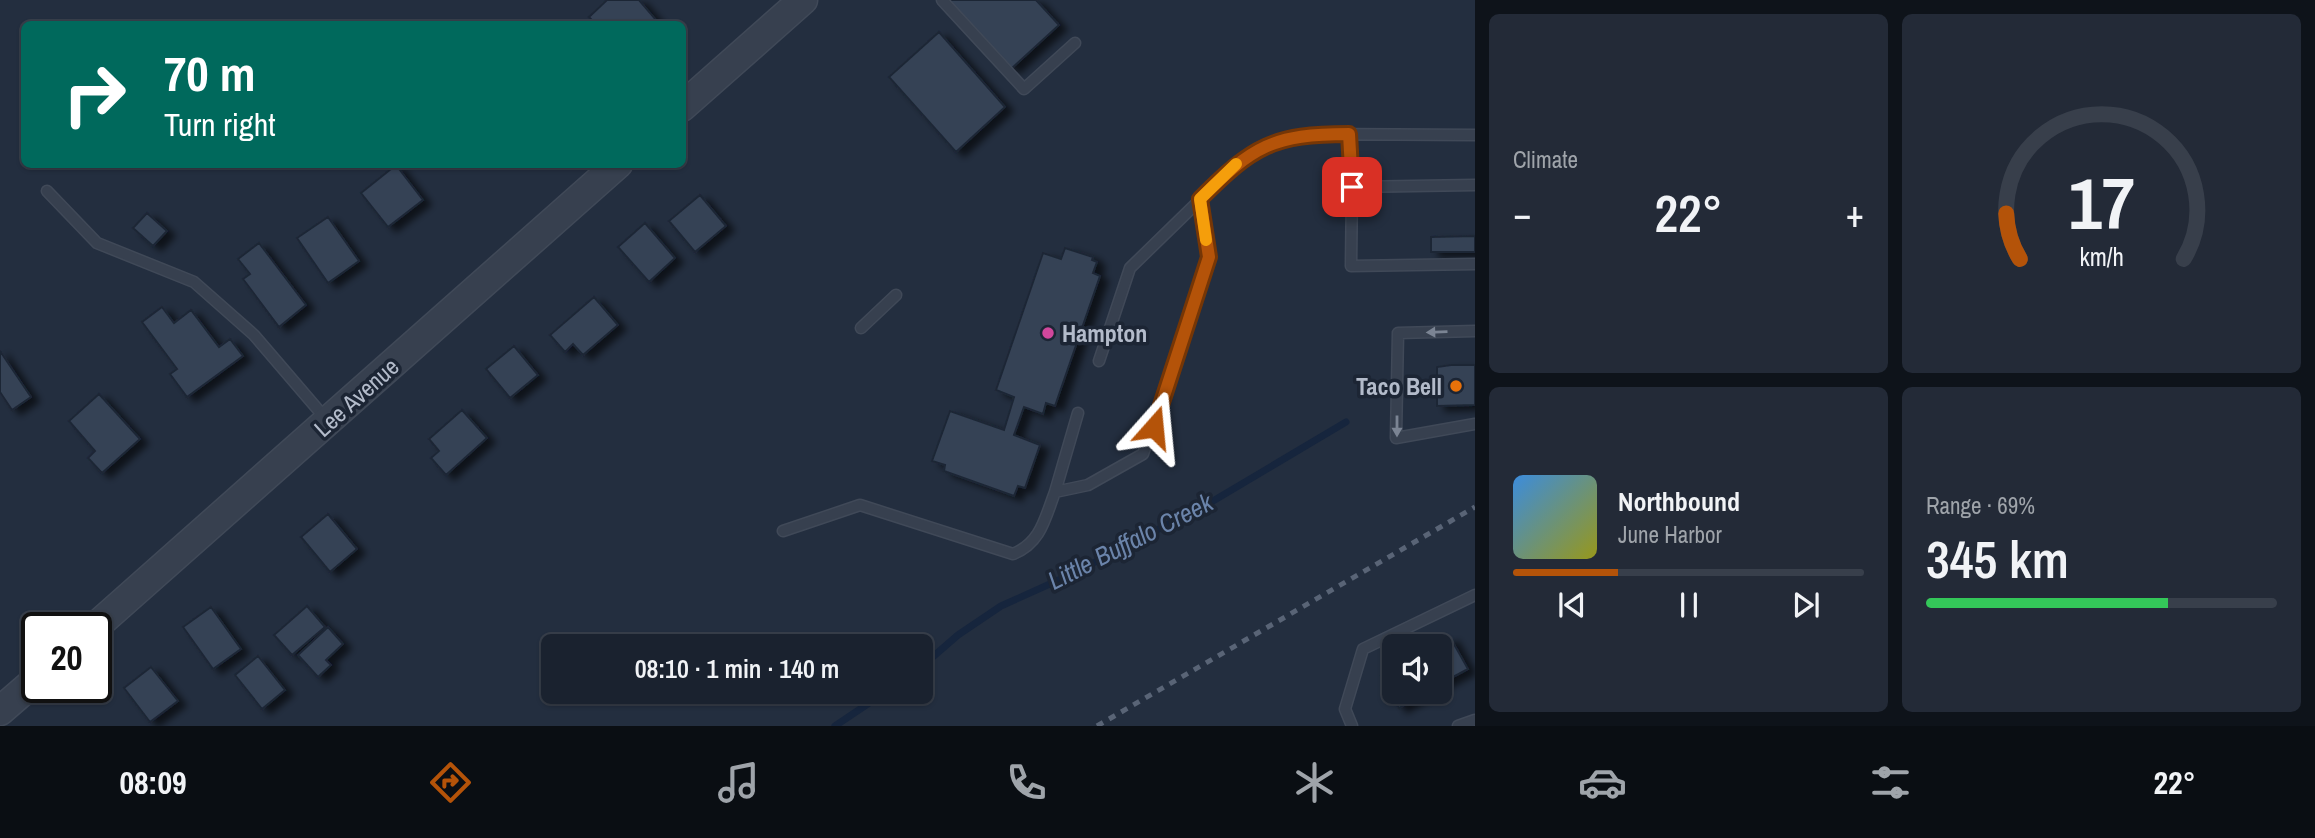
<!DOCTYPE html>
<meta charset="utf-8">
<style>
body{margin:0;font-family:"Archivo Narrow",sans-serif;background:#232a37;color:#f1f3f6;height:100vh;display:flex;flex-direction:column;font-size:26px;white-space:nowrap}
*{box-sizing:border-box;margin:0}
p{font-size:23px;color:#9fa4aa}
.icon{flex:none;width:38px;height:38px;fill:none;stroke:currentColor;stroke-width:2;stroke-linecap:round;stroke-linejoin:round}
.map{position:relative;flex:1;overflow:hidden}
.side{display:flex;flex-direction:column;gap:14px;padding:14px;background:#0e131a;width:840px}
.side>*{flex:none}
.guide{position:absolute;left:21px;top:21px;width:665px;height:147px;border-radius:10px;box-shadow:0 2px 5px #0004,0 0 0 2px #383f4b;background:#00695c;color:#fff;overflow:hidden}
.buttons{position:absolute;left:1382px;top:634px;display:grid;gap:14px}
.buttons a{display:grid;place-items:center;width:70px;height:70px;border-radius:10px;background:#1a222f;box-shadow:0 2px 5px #0004,0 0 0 2px #383f4b;font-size:35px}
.speed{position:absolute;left:21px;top:612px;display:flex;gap:14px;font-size:35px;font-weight:700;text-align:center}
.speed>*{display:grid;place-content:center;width:91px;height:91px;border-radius:50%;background:#1a222f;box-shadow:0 2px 5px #0004,0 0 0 2px #383f4b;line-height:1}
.speed .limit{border:4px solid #111;border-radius:10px;background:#fff;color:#111}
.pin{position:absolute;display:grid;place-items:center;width:60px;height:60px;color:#fff;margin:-30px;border-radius:14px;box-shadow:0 4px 10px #0006}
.me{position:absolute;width:77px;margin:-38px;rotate:18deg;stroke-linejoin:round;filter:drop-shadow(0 0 5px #0008)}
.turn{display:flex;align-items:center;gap:24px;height:147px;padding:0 28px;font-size:32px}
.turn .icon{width:91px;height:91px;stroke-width:2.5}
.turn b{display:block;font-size:49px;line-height:60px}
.big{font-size:52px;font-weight:600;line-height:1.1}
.side .card{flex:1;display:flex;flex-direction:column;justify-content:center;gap:10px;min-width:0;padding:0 24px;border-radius:10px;background:#232a37}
.side .dial{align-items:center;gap:0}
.dial svg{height:182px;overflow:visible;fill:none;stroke:#383f4b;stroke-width:7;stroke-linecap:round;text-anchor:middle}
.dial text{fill:#f1f3f6;stroke:none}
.song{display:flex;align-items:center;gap:21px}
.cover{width:84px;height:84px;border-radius:10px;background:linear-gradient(135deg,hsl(210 70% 55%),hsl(60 70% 35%))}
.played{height:7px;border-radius:4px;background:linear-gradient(90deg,#b45309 30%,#383f4b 30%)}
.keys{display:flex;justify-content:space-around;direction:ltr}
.heat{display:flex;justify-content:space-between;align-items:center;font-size:38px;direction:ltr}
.charge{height:10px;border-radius:5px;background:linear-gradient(90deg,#34c759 69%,#383f4b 0)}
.side .tiles{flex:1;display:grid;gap:14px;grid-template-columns:repeat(2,1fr)}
.trip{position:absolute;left:541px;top:634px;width:392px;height:70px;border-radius:10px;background:#1a222f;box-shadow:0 2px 5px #0004,0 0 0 2px #383f4b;font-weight:600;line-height:70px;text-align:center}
.dock{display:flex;height:112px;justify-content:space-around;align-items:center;background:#0a0e13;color:#9fa4aa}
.dock .icon{width:49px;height:49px}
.dock .on{color:#b45309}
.dock b{font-size:32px;color:#f1f3f6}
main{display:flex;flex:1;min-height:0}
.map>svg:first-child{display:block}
</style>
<main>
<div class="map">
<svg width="1475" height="726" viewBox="0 0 1475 726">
<defs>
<filter id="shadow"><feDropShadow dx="8" dy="4.5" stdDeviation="3.5" flood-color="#0009"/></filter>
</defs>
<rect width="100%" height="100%" fill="#232e3f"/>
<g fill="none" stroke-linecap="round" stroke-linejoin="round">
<path stroke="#16253d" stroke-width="7" d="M920 668 958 635 1001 606 1072 574 1213 501 1346 422
M835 726 887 691"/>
</g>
<path fill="#354255" stroke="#1e2736" stroke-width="2" filter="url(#shadow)" d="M607 0H639L657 21 653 24H595L589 17Z
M947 0H1036L1059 25 1011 69Z
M939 32 1005 107 956 152 889 77Z
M396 165 423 200 388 227 361 193Z
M700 195 726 226 695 252 669 221Z
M147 213 167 231 153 246 133 228Z
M328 217 359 261 328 283 297 238Z
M645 223 675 258 649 282 618 247Z
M1475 236V252H1431V237Z
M259 243 306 305 279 327 243 279 250 274 238 259Z
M1065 248 1093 257 1092 260 1097 262 1093 273 1100 276 1055 406 1046 403 1043 414 1024 407 1014 435 1040 445 1025 488 1018 486 1014 496 944 471 945 465 932 461 950 411 1004 430 1014 397 996 390 1043 253 1061 259Z
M594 297 618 325 583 355 573 344 565 352 550 335Z
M162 307 174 323 191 310 219 347 230 339 243 356 187 397 170 374 177 369 142 322Z
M514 346 538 375 510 398 486 369Z
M0 351 31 397 12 410 0 392Z
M1451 365H1475V405L1437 406V367Z
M99 394 140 439 102 473 88 458 95 451 69 421Z
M462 410 487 438 446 475 431 458 439 451 429 439Z
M328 514 357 549 330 572 301 537Z
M307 606 325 627 292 655 274 635Z
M211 607 241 649 213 669 183 627Z
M328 627 343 644 326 660 331 665 318 677 298 655Z
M1450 637 1468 669 1440 684V646H1434Z
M258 656 285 690 262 709 235 675Z
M151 667 178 701 150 722 124 688Z
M1395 668V691H1428L1399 708 1381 676Z"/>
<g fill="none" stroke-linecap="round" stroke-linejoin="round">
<g stroke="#404958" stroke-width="13">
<path id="service" d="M942 0 1024 89 1075 43
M1349 134 1352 187 1475 185
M1352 187 1351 266 1475 264
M47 191 97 243 194 282 254 335 326 419
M861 328 896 295
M1475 331 1398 333 1396 438 1475 424
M1099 361 1130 268 1241 160 1277 141 1315 134 1475 135
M1078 413 1055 492 1088 485 1143 454 1209 257 1200 199
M783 531 860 505 1013 554C1041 543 1045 518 1055 492
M1352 726 1345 709 1363 649 1475 595
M1458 726 1475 720"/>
</g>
<g stroke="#404958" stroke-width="31">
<path id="tertiary" d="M682 107 803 0
M94 628 618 164
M0 711 37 679"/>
</g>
<use href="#service" stroke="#37404f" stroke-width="10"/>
<use href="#tertiary" stroke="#37404f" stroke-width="28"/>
<path stroke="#596476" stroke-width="5" stroke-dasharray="7 7" stroke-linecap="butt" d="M1097 726 1475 507"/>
</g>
<defs><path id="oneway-solid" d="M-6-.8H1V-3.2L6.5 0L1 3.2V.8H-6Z" transform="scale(1.75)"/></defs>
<g fill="#7b8493">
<use href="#oneway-solid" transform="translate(1437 332) rotate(178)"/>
<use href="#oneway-solid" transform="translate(1397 426) rotate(90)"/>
</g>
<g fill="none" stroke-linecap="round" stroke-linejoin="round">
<g stroke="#753606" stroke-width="18">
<path id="route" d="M1154 427 1209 257 1200 199C1253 146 1273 134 1349 134L1352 187"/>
</g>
<use href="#route" stroke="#b45309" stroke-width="12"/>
<path stroke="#f59e0b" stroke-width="12" d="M1206 240 1200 199 1236 164"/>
</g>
<circle fill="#d1479c" stroke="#1c2534" stroke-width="2.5" cx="1048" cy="333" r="7"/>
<circle fill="#e8710a" stroke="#1c2534" stroke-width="2.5" cx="1456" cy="386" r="7"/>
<g text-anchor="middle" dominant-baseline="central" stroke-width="7" stroke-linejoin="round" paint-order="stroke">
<g font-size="24" font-weight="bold" fill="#b3bbca" stroke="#1c2534" text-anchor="start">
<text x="1062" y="333">Hampton</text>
<text x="1442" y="386" text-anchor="end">Taco Bell</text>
</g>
<g font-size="24" fill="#b3bbca" stroke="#1c2534">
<text transform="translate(356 397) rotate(-42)">Lee Avenue</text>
</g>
<g font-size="26" font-style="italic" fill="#6b84aa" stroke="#1c2534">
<text transform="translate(1130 541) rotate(-27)">Little Buffalo Creek</text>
</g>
</g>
</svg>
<div class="buttons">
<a><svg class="icon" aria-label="sound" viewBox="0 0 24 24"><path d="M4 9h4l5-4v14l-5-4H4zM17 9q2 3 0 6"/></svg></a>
</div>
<div class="speed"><div class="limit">20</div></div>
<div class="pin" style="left:1352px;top:187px;background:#d93025"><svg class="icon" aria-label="arrive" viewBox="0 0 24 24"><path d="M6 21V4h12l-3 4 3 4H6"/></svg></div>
<svg class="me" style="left:1154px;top:427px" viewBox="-20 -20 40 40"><path d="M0-17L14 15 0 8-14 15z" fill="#b45309" stroke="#fff" stroke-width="4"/></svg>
<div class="trip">08:10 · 1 min · 140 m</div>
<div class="guide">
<div class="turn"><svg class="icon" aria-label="right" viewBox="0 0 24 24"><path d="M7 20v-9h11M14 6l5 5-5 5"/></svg><div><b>70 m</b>Turn right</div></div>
</div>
</div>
<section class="side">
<div class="tiles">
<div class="card"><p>Climate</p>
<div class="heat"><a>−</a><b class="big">22°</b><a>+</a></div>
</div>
<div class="card dial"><svg viewBox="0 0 100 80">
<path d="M14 69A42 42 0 1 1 86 69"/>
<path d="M14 69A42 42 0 0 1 8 49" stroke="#b45309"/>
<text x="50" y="56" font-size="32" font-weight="700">17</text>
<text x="50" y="72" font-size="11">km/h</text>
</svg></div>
<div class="card">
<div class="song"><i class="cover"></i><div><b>Northbound</b><p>June Harbor</p></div></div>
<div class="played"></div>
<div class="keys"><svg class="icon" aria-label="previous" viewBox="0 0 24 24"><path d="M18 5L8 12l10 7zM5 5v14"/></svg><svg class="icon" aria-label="pause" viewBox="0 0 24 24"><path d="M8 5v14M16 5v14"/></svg><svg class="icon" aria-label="next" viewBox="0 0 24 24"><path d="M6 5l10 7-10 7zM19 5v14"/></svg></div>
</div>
<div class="card"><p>Range · 69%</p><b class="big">345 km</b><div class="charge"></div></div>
</div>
</section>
</main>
<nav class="dock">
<b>08:09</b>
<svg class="icon on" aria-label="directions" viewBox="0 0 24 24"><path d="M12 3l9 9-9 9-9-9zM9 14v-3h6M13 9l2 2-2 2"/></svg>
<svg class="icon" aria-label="music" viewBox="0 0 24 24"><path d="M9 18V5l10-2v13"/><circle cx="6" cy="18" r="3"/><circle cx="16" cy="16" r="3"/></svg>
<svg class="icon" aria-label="phone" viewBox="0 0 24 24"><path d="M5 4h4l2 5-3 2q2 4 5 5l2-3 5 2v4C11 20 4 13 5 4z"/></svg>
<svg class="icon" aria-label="climate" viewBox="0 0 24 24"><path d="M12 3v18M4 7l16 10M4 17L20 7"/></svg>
<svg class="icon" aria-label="car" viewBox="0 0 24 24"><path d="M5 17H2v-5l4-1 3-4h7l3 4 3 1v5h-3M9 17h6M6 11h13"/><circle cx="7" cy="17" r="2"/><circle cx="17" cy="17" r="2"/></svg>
<svg class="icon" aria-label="filters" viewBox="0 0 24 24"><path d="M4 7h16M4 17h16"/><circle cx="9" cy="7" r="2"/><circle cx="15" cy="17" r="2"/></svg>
<b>22°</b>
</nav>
